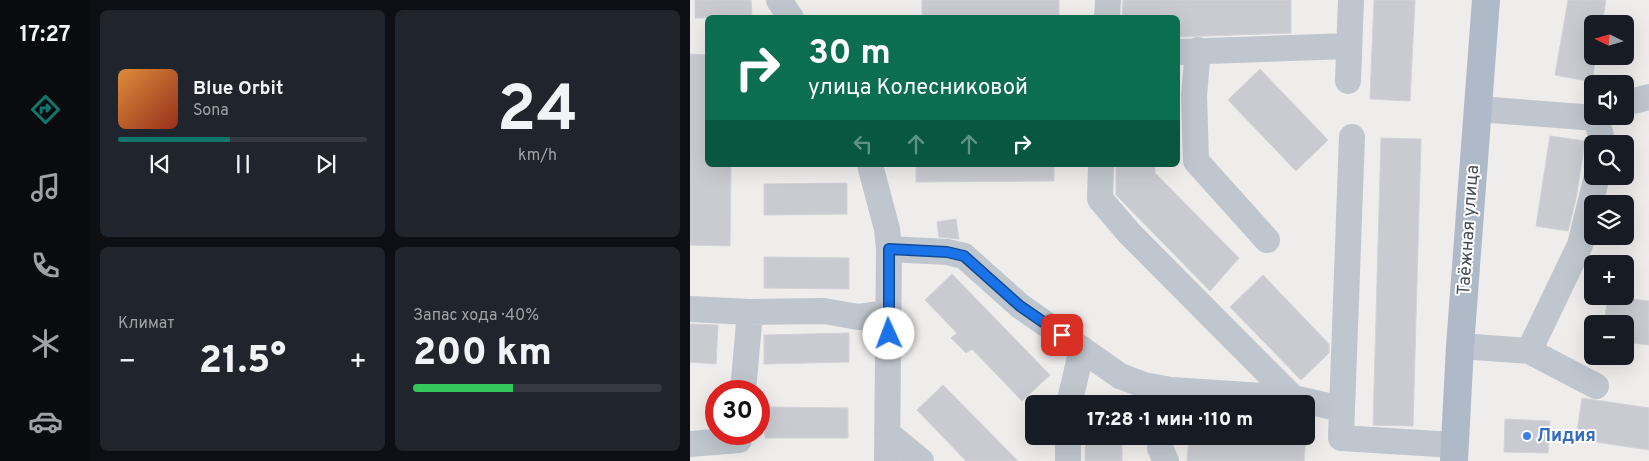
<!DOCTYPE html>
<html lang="ru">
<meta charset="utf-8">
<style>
body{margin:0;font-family:Overpass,sans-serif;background:#20242c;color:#f1f3f6;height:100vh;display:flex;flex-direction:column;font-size:19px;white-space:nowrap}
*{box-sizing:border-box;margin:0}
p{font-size:16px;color:#9ea1a6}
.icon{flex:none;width:28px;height:28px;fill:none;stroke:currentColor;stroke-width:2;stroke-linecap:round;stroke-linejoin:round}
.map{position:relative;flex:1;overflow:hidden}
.details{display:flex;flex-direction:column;gap:10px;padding:10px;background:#0d0f14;width:600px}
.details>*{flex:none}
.guide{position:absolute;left:15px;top:15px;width:475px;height:152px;border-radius:8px;box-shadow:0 5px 20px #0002;background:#0b6e4f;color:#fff;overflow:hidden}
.needle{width:32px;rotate:275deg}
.controls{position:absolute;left:894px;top:15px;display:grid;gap:10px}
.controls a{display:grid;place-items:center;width:50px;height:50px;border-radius:8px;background:#171b24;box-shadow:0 5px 20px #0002;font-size:25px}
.speed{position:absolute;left:15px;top:380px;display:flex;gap:10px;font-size:25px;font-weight:700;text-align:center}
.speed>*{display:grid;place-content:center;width:65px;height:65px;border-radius:50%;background:#171b24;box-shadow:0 5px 20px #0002;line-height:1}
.speed .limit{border:8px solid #d22;background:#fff;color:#111}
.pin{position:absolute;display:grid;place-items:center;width:42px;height:42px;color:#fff;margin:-21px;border-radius:10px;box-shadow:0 2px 8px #0006}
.me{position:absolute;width:55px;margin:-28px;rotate:358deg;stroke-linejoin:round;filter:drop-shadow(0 0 4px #0008)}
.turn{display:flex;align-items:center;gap:18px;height:105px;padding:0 20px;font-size:22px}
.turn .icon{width:65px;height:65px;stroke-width:2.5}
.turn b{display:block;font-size:35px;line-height:42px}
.lanes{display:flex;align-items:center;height:48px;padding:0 20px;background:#0003;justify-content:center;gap:25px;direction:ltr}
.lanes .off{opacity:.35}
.big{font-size:38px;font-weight:800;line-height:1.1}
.details .widget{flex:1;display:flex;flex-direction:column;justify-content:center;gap:8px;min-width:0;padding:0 18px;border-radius:8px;background:#20242c}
.details .dial{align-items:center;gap:0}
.dial b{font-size:65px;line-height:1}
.song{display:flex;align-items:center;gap:15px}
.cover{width:60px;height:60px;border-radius:8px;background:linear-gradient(135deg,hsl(30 70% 55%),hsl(10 70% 35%))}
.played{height:5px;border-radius:2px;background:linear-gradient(90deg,#0f766e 45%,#363941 45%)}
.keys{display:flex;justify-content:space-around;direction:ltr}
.heat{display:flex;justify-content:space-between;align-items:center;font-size:28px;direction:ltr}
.charge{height:8px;border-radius:4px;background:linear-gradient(90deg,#34c759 40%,#363941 0)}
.details .tiles{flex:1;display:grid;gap:10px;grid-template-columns:repeat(2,1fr)}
.trip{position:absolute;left:335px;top:395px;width:290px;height:50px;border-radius:8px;background:#171b24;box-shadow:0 5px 20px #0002;font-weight:800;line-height:50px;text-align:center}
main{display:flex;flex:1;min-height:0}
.menu{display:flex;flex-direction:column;width:90px;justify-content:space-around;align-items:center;background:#090b0e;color:#9ea1a6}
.menu .icon{width:35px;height:35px}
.menu .active{color:#0f766e}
.menu b{font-size:22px;color:#f1f3f6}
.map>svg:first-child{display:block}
</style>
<main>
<nav class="menu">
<b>17:27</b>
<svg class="icon active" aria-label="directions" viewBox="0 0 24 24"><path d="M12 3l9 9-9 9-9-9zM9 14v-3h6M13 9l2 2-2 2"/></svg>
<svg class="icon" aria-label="music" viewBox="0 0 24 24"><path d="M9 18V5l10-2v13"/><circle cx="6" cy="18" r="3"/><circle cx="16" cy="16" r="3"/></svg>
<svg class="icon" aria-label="phone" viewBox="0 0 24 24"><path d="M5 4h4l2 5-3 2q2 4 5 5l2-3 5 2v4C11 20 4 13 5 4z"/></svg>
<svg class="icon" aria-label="climate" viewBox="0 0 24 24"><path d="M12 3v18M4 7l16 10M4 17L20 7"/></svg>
<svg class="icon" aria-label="car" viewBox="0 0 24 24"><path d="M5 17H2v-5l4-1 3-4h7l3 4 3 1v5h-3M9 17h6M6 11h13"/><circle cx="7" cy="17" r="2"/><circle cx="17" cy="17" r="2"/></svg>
</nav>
<section class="details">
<div class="tiles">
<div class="widget">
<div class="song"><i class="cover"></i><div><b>Blue Orbit</b><p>Sona</p></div></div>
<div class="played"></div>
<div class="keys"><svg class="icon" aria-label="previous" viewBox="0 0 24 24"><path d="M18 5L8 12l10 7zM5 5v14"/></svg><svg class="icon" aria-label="pause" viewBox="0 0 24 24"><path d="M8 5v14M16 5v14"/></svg><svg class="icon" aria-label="next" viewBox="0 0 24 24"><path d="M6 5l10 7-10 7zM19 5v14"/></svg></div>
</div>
<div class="widget dial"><b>24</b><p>km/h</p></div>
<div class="widget"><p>Климат</p>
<div class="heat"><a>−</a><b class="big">21.5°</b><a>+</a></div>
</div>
<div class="widget"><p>Запас хода · 40%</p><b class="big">200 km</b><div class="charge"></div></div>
</div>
</section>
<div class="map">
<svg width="959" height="461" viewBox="0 0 959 461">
<rect width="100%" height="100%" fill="#efedec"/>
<path fill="#cacbd1" stroke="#d1d2d7" d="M5 0H61L62 18H5Z
M232 0H369V18H232Z
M433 0H601V33L488 37V18H432Z
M684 0H725L720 101 680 99Z
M878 0H916L912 24H902V56H906L902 82 865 75Z
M0 54 18 55V165H41L40 246 0 245Z
M570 69 638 140 606 171 538 100Z
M860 136 895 141 886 198 878 231 846 226Z
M691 138 731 139 723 426 683 425Z
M226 165H364V181L226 182Z
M426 165H465V173L549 258 520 291 426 195Z
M157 183V214L74 215V184Z
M266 219 269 239 249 237 247 222Z
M74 257 159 258V289L74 288Z
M262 274 360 375 332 401 282 349 276 353 261 338 267 333 235 300Z
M573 275 639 344V353L611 380 540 307Z
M918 296 959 301V345L935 342V324H914Z
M0 324 28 325 26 364 0 362Z
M159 333V362L74 364V335Z
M253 385 328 461H276L227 410Z
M892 398 959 408V450L886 439Z
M74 407 158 408V438H75Z
M815 419 860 421 858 453 814 452Z
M396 436H432V461H395Z
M499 436H616L614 461H497Z"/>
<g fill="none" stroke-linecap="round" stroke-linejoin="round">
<path stroke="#bfc6cd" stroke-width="26" d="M89 0 101 18
M417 18 418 0
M508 50 504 95 506 161 577 240
M488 52 658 46
M658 81 661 0
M935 103 959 97
M788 109 906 118 909 116
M906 118 911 136V144
M180 165 197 229 199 249 197 461
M411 165 410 199 439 233 603 398
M199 249 257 252 274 256 330 306 430 376 454 385 481 390 603 398 652 409 651 438 764 445
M0 309 60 312 134 311 168 317 198 313
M770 346 839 351 906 386
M839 351 890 245 907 176
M53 391 60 312
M379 404 392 349
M652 409 662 137
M197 433 231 461
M472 436 470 448 476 461
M0 444 49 440V434
M378 461V436"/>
<path stroke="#afbac9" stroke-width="28" d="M764 461 770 346 796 0"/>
</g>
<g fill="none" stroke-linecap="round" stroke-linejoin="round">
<g stroke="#114b97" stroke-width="12">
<path id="route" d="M199 334V249L257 252 274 256 330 306 372 335"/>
</g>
<use href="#route" stroke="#1a73e8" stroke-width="9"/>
</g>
<circle fill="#3f7fe0" stroke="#fff" stroke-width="2" cx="837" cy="436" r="5"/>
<g text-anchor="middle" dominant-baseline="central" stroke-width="4" stroke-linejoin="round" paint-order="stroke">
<g font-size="18" fill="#474f57" stroke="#fff">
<text transform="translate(779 230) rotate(-86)">Таёжная улица</text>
</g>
<g font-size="18" font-weight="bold" fill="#366cbe" stroke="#fff" text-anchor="start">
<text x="847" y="436">Лидия</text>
</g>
</g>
</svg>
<div class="controls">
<a><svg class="needle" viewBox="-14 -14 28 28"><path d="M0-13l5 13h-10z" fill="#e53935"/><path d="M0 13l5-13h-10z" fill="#9ea1a6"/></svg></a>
<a><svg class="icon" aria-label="sound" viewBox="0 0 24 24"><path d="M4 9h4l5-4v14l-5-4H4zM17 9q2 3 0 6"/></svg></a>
<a><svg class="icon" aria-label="search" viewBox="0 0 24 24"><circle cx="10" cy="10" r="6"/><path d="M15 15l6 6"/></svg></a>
<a><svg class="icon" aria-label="layers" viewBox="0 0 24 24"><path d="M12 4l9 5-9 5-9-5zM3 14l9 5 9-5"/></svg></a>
<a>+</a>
<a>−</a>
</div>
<div class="speed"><div class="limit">30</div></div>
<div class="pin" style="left:372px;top:335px;background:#d93025"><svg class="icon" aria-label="arrive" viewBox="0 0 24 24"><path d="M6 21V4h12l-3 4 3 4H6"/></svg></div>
<svg class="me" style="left:199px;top:334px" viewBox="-20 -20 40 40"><circle r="19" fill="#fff"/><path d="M0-13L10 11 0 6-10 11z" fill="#1a73e8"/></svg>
<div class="trip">17:28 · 1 мин · 110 m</div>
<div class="guide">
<div class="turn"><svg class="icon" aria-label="right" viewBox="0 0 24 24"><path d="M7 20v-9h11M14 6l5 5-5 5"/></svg><div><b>30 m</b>улица Колесниковой</div></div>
<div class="lanes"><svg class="icon off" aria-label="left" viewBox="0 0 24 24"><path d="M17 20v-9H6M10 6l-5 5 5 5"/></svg><svg class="icon off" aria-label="ahead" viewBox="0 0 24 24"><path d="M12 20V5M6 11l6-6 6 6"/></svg><svg class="icon off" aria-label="ahead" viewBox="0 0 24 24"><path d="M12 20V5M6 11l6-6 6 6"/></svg><svg class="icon" aria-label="right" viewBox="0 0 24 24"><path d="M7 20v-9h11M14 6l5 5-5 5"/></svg></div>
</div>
</div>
</main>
